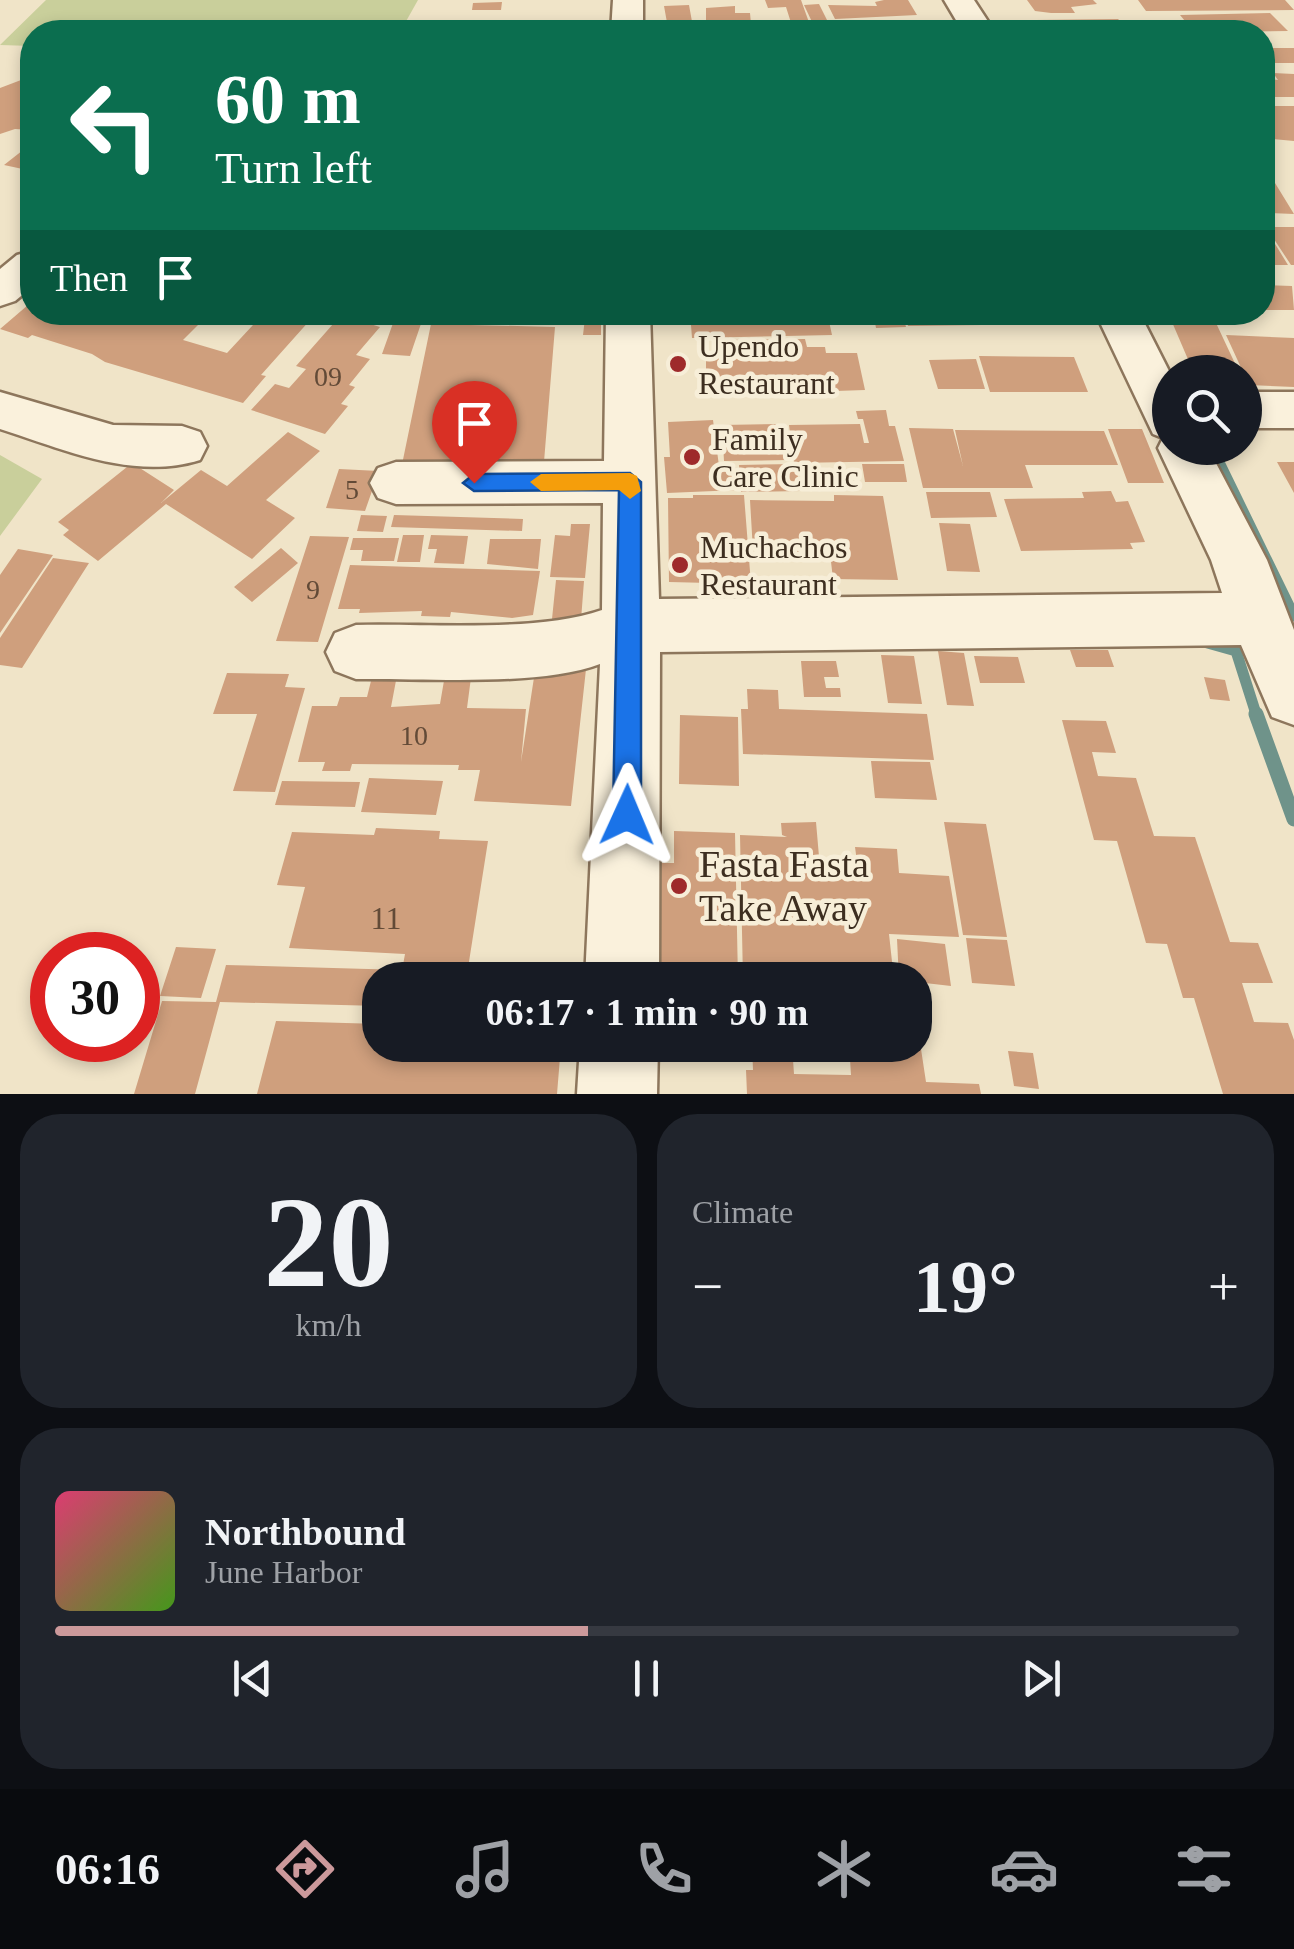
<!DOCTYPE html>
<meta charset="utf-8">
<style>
body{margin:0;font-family:Georgia,serif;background:#20242c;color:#f1f3f6;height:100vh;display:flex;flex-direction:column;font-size:38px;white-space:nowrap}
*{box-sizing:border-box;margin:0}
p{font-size:32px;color:#9ea1a6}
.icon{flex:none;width:55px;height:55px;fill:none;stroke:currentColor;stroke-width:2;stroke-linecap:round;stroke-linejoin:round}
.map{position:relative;height:1094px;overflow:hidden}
.details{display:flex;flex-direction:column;gap:20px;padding:20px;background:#0d0f14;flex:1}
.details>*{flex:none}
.banner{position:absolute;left:20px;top:20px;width:1255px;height:305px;border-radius:40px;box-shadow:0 5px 15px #0003;background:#0b6e4f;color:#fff;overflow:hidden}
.fabs{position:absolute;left:1152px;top:355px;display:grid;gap:20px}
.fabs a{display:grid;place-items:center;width:110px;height:110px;border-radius:50%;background:#171b24;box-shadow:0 5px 15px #0003;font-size:50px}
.speed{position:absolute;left:30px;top:932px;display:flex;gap:20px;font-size:50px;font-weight:700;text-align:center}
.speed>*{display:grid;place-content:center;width:130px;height:130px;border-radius:50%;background:#171b24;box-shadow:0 5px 15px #0003;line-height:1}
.speed .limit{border:15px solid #d22;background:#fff;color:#111}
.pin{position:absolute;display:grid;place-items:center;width:85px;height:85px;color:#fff;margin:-102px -42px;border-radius:50% 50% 50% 0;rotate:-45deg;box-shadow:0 0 10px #0007}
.pin .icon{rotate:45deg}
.me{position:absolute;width:110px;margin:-55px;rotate:1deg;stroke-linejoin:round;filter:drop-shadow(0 0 8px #0008)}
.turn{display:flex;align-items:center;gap:35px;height:210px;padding:0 30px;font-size:45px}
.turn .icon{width:130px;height:130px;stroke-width:2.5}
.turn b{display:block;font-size:70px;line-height:85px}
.then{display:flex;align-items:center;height:95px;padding:0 30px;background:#0003;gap:20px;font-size:38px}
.big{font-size:75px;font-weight:600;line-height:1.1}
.details .card{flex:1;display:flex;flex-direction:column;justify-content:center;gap:15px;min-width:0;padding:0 35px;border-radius:40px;background:#20242c}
.details .dial{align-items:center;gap:0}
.dial b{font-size:130px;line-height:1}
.song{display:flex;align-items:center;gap:30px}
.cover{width:120px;height:120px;border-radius:15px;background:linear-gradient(135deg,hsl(340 70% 55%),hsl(100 70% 35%))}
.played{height:10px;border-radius:5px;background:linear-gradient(90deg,#cc999b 45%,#363941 45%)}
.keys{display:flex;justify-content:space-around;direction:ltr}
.heat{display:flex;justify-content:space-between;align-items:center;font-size:55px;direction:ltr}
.details .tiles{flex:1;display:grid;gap:20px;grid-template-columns:1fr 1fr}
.card:last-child{grid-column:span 2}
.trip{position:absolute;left:362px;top:962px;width:570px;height:100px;border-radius:40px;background:#171b24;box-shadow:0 5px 15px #0003;font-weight:600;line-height:100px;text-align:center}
.menu{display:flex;height:160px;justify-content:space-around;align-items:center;background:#090b0e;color:#9ea1a6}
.menu .icon{width:70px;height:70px}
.menu .current{color:#cc999b}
.menu b{font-size:45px;color:#f1f3f6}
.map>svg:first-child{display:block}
</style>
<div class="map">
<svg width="1294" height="1094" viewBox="0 0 1294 1094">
<rect width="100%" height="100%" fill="#f0e4c8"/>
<path fill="#c9cf9b" d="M46 0H418L400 32H32V46L0 45Z
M0 455 42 479 0 536Z"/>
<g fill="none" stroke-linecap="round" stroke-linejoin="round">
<path stroke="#6f938a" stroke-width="11" d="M1212 448 1294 616
M1204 642 1236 651 1257 717"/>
<path stroke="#6f938a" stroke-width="15" d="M1256 714 1294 819"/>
</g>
<path fill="#cf9f7d" d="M765 0H801L811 28 793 29 786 7 768 8Z
M884 0H908L917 15 835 19 828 5 877 6 875 2Z
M1027 0H1093L1097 4 1071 7 1075 13H1051L1035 11Z
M1138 0H1285L1294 10 1146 11Z
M502 2 501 10H472L473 3Z
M819 4 829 24H813L804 5Z
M689 5 693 27 668 28 664 6Z
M735 6V13H750L751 24 706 23V8Z
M1270 13 1288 31 1194 32 1180 15Z
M1118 19 1131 32H1041L1036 20Z
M1262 48H1294V63H1262Z
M1262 70 1270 79 1278 80 1273 73 1294 74V97H1262Z
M29 77 32 81V96L28 97 32 102V130L15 129 0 134V88Z
M1262 106H1294V141L1262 138V131H1270L1262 120Z
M32 143V171L4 165Z
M1262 183H1275L1294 214 1270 213 1262 201Z
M1266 227H1294V265H1291Z
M1262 239H1272L1288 265H1273L1262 247Z
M1262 285 1292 286 1294 310H1262Z
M28 305 32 306V312H93L114 319 121 312H211L183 340 227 353 265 312H289L311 319 261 375 266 376 243 403 105 362 92 354 32 335 28 338 0 329Z
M397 312H425L410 356 382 354Z
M690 312H827L832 335 692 338Z
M873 312H902L906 327 876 328Z
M905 312H1048L1053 324 908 326Z
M341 315 380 327 356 355 370 359 349 385 355 387 341 404 348 406 325 434 251 410 275 384 289 388 306 369 296 366Z
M585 318H601V335H583Z
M1172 322 1216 323 1239 372 1193 371Z
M431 324 555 327 543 474 399 479Z
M1226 335 1294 338V387L1249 385Z
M805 339 807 347H825L826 353H857L865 390 743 394 742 382V397L708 396 707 386 700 385 699 369H706V357H723L722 340Z
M979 356 1074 357 1088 392H990Z
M976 359 985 389H938L929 360Z
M886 410 889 426H895L904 461 794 463 789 425 860 424 864 443H869L863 419H858L856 411Z
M713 420 719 466 735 465 738 490 667 493 664 457H670L668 422Z
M783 424 788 460 724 461 722 425Z
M909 428 953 429 963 466 955 430 1104 431 1118 465H1025L1033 488H923Z
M1108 429H1142L1164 483H1128Z
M288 432 320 451 266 500 295 518 252 559 166 504 98 561 63 535 69 530 58 522 132 463 174 490 161 503 201 470 227 486Z
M1277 462H1294V493Z
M796 464 800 491 741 492 739 465Z
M862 464H904L907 482H865Z
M339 469 379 471 365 511 326 508Z
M1111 491 1116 502 1128 501 1145 542 1130 543 1133 549 1021 551 1004 499 1084 498 1082 492Z
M926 492H990L997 517 931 518Z
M693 495H744L751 584 669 582 668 498H693Z
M834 495 883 496 898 580 833 579 830 553 753 551 750 500 834 501Z
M361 515 387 516 383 532 357 531Z
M394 515 523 519 522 531 391 527Z
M939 523 970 524 980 572 947 571Z
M571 524H590L585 578 550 577 555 535 570 536Z
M403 535H424L420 562H397Z
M431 535 468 536 464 564 434 563 437 549H428Z
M310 536 349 537 318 642 276 641Z
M353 538H399L394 561H361L363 550H350Z
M490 539H541L538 569 487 564Z
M281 548 298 563 252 602 234 587Z
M18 549 53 555 0 633V575Z
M53 558 89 563 22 668 0 665V638Z
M350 565 540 571 533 615 512 618 451 612 450 617 421 616 422 611 359 613 360 609H338Z
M556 580 584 581 581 620 552 619Z
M1070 650H1108L1114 667H1076Z
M938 651 964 653 974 706 947 705Z
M881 655 914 656 922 704 888 703Z
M974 656 1018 657 1025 683H980Z
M537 658 587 660 571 806 474 801 480 770H458L459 765 352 764 350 771H322L325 762H298L312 706H337L340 697H367L374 669 398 670 391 707 440 704 446 669 472 670 467 708 526 709 521 762Z
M801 661H836L839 677H824L826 688H840L841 697H804Z
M227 673 289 674 285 687 305 688 275 792 233 791 257 714H213Z
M1204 677 1225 680 1230 701 1210 699Z
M747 689 778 690 779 709 927 714 934 760 743 754 741 709H748Z
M680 715 738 717 739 786 679 784Z
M1062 720 1106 721 1116 753 1092 752 1098 776 1136 778 1154 836 1195 837 1230 942 1258 943 1273 983H1242L1254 1022 1288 1023 1294 1040V1094H1223L1194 998H1183L1167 944 1146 943 1117 841 1094 840Z
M871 761 930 762 937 800 875 798Z
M369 778 443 781 436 815 361 812Z
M282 781 360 782 355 807 275 805Z
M816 822 820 868 858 869 855 847 897 849 899 873 949 876 959 937 889 934 894 980H743L740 835 787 837 782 835 781 823Z
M944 822 986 824 1007 937 963 935Z
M376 828 440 831 439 839 488 841 468 968 403 965 405 954 289 948 305 887 277 885 292 832 374 835Z
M674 831 735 833 738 980H657L660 863H674Z
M966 938 1007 940 1015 986 972 983Z
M897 939 945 944 951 986 899 980Z
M176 947 216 949 201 998 160 996Z
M226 965 509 973 508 980H380V1006L220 1002 195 1094H134L162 1001 216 1002Z
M276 1021 380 1024V1045H561L557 1094H257Z
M752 1045H792L794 1074 851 1075 850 1059 874 1060 873 1047 921 1049 926 1082 979 1084 981 1094H747L746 1070H753Z
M1008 1051 1033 1053 1039 1089 1014 1086Z"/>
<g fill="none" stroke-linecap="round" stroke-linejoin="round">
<g stroke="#8d765c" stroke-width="5">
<path id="minor" d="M613 0H643V32H611Z
M944 0H974L995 32H963Z
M32 251V287L15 301 0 306V269L17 255Z
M606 312H650L659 599 1222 593 1211 560 1158 448 1163 438 1153 434 1095 312H1139L1170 373V448H1208L1267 560 1294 630V725L1272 717 1241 645 660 652 659 980H585L600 664C540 687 424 678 356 679L335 671 326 652 335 633 356 625C428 623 535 633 602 610L603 503 396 504 378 498 370 483 378 468 396 462 604 461Z
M0 392 113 425 182 426 200 432 207 446 200 460C133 481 63 449 0 429Z
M1245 392H1294V428H1245Z
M580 1045H658L657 1094H577Z"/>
</g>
<use href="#minor" fill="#faf1dc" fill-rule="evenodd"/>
</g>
<path fill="#1a73e8" stroke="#114b97" stroke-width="2.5" d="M630 473 641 482V815L637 825 627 829 617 825 613 815 619 490 474 491 463 483 474 474Z"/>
<path fill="#f59e0b" d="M630 473 637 476 641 491 630 499 619 490 541 491 530 482 541 474Z"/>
<g fill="#9e2a2b" stroke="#f7eed8" stroke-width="4">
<circle cx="678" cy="364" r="10"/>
<circle cx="692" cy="457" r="10"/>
<circle cx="680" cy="565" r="10"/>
<circle cx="679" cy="886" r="10"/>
</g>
<g text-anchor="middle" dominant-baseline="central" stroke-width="9" stroke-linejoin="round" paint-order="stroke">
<g font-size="28" fill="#624a37">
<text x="328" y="376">09</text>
<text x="352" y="489">5</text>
<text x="313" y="589">9</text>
<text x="414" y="735">10</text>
</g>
<g font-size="32" fill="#3d2e20" stroke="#f7eed8" text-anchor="start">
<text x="698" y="346">Upendo<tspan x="698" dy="37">Restaurant</tspan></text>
<text x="712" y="439">Family<tspan x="712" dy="37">Care Clinic</tspan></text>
<text x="700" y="547">Muchachos<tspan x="700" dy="37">Restaurant</tspan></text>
</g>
<g font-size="32" fill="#624a37">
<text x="386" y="918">11</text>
</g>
<g font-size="38" fill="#3d2e20" stroke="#f7eed8" text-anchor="start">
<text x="699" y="864">Fasta Fasta<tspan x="699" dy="44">Take Away</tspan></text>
</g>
</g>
</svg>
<div class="fabs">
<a><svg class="icon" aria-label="search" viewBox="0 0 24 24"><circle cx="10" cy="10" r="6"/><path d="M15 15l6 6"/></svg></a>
</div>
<div class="speed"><div class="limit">30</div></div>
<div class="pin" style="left:474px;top:483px;background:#d93025"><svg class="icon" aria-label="arrive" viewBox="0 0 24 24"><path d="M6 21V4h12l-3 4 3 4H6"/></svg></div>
<svg class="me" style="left:627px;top:815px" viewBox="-20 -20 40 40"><path d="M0-17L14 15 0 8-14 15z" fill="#1a73e8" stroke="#fff" stroke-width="4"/></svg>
<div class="trip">06:17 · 1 min · 90 m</div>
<div class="banner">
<div class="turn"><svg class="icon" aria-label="left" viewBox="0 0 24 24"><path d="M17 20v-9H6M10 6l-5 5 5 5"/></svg><div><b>60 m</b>Turn left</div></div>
<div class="then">Then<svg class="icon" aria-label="arrive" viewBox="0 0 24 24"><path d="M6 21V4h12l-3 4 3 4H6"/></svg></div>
</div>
</div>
<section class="details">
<div class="tiles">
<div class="card dial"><b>20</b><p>km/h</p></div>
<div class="card"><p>Climate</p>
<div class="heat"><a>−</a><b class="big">19°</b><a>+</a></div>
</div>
<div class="card">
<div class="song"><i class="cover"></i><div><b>Northbound</b><p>June Harbor</p></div></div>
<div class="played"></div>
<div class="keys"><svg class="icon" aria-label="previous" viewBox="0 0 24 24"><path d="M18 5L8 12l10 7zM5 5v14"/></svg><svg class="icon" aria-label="pause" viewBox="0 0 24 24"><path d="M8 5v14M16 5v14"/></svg><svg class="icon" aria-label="next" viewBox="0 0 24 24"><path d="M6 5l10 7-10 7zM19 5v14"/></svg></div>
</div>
</div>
</section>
<nav class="menu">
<b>06:16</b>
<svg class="icon current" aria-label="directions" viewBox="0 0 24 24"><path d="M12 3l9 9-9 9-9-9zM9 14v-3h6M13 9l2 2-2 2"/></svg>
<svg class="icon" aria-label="music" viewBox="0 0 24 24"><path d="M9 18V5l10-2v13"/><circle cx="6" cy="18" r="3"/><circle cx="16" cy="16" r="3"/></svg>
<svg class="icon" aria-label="phone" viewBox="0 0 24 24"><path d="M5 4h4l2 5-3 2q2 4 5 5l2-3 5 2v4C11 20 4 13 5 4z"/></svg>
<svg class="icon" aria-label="climate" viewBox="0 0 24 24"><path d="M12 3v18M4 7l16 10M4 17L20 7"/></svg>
<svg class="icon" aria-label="car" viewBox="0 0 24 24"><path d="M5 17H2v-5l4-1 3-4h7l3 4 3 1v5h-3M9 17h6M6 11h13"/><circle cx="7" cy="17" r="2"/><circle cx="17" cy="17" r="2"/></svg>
<svg class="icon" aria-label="filters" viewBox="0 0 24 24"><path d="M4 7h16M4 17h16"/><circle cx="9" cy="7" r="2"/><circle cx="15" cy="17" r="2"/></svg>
</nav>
